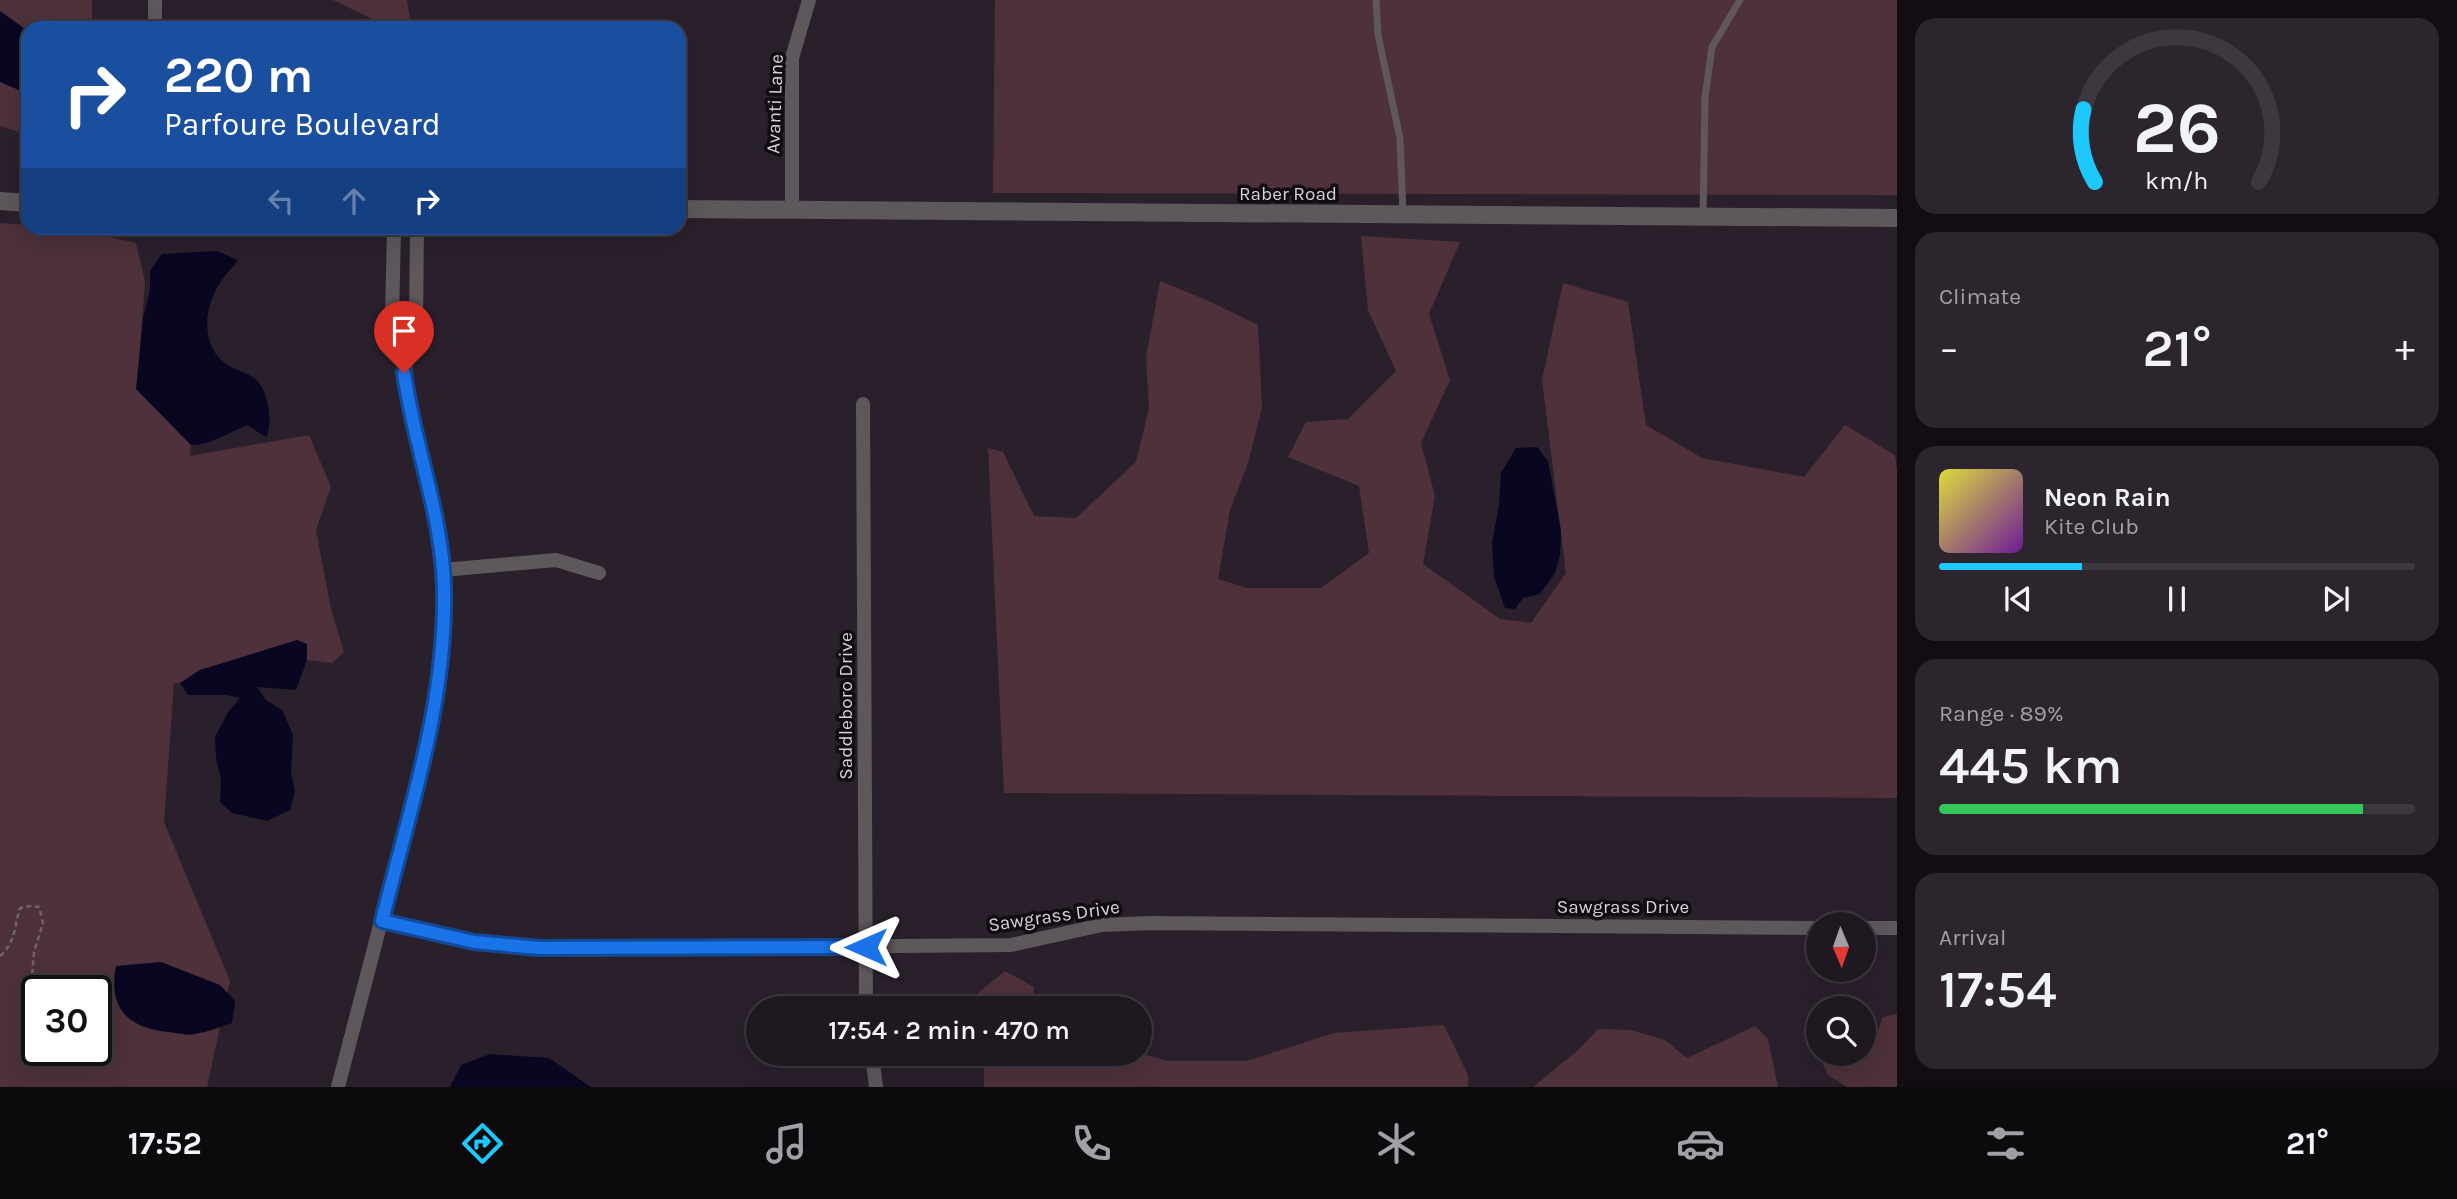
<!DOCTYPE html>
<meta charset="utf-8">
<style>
body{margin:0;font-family:Karla,sans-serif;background:#2d252e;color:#f1f3f6;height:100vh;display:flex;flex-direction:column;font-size:26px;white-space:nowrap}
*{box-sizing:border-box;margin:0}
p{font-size:23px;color:#a2a0a5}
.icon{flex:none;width:38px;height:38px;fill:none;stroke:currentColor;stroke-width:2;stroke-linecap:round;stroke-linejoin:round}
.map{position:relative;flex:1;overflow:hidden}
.details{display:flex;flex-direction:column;gap:18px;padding:18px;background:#120d12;width:560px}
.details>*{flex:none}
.banner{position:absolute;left:21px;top:21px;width:665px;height:214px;border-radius:21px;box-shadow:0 7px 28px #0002,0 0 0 2px #3d373f;background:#1a4fa0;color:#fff;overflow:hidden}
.needle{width:46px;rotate:178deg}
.tools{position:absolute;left:1806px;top:912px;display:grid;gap:14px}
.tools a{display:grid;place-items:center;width:70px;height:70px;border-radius:50%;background:#201821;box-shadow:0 7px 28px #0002,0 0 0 2px #3d373f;font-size:35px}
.speed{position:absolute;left:21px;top:975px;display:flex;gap:14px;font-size:35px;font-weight:700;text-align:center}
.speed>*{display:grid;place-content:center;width:91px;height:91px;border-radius:50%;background:#201821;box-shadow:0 7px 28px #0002,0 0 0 2px #3d373f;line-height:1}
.speed .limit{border:4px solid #111;border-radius:10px;background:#fff;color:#111}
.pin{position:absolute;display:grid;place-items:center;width:60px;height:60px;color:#fff;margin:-72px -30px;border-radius:50% 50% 50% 0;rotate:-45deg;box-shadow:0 0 7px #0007}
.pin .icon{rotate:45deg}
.me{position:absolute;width:77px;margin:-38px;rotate:270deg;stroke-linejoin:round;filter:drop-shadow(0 0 5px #0008)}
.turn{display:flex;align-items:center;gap:24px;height:147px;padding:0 28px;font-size:32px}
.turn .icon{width:91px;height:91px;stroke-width:2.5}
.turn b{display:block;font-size:49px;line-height:60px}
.lanes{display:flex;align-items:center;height:66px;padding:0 28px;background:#0003;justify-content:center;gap:35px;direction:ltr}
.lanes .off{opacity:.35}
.big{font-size:52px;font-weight:600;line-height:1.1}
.details .widget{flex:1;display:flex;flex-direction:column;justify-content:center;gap:10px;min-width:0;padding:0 24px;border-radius:21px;background:#2d252e}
.details .dial{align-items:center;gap:0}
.dial svg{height:182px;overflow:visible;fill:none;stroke:#3d373f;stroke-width:7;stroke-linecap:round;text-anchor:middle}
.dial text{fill:#f1f3f6;stroke:none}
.song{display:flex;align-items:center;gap:21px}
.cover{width:84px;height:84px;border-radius:10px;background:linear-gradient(135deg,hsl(60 70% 55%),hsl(280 70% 35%))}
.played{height:7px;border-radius:4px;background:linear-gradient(90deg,#1dc9fc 30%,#3d373f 30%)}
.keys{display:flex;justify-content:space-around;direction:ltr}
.heat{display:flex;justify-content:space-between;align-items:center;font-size:38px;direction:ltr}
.charge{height:10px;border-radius:5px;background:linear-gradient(90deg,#34c759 89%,#3d373f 0)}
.trip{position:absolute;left:746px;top:996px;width:406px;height:70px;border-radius:35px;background:#201821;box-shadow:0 7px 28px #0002,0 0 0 2px #3d373f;font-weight:600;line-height:70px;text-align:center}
.dock{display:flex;height:112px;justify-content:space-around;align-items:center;background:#0d0a0d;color:#a2a0a5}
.dock .icon{width:49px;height:49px}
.dock .selected{color:#1dc9fc}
.dock b{font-size:32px;color:#f1f3f6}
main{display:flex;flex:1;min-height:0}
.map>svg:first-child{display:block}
</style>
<main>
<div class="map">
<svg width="1897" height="1087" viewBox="0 0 1897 1087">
<rect width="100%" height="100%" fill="#2a202c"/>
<path fill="#4e313a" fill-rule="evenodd" d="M0 0H92V28H28V135L0 126Z
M333 0H407L410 19 409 28H371L370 18Z
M995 0H1897V195L993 193Z
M0 223 28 225V228H65L136 243 145 281 137 389 191 445 190 456 309 435 331 487 316 530 331 609 344 652 332 663 307 660V645L200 670 180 683H174L164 822 230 981 207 1087H0ZM37 990H96V1050H37Z
M1361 236 1460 242 1429 314 1450 380 1421 443 1435 496 1423 564 1500 619 1531 623 1566 573 1542 380 1563 283 1628 302 1646 425 1702 458 1804 477 1845 425 1895 455 1897 471V798L1004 793 988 448 1003 452 1034 516 1076 518 1136 462 1149 408 1146 357 1160 281 1209 301 1258 325 1262 408 1248 463 1230 510 1218 579 1247 588H1321L1369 553 1359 486 1288 457 1306 422 1348 419 1396 371 1368 310Z
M1005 971 1034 987 1033 1008H976L979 992Z
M1897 1014V1087H1847L1828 1075 1816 1050 1817 1017 1818 1054H1864V1034L1876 1036 1883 1017Z
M1444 1025 1468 1075V1087H984V1054L1139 1053 1168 1061H1247L1334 1033Z
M1755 1026 1768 1039 1778 1087H1533L1576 1052 1598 1029 1631 1030 1665 1040 1687 1058Z"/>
<path fill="#090621" d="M0 11 28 31V94L0 82Z
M217 251 238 260C231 269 221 279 216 290 204 312 203 342 221 360 230 369 244 371 254 378 268 387 274 423 266 437L247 425C228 433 211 445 191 445L136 389 143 318 150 290V271L162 254Z
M1537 447 1548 461 1561 531 1560 555 1555 573 1540 594 1523 598 1515 609 1505 608 1494 577 1492 543 1499 505 1501 473 1516 448Z
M297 640 307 644V660L296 690 257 687 266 700 282 710 293 735 291 773 295 791 290 810 267 821 232 813 220 802 221 779 216 758 215 737 228 712 240 698 227 695H188L180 683 200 670Z
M161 962 220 985 235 1001 232 1023C220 1027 208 1032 195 1034 187 1036 177 1033 168 1032 127 1028 108 1007 116 966Z
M490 1054 549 1058 591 1087H450L461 1065Z"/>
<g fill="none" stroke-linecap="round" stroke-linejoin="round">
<path stroke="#6d646f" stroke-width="2.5" stroke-dasharray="5 3.5" stroke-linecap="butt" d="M0 956C16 942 14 927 20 908L30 906 39 907 43 923 34 952 29 1010"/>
<path stroke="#5e575b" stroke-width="7" d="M1376 0 1378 35 1400 138 1403 214
M1703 216 1705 98 1712 47 1740 0"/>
<path stroke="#5e575b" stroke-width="14" d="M155 28V0
M792 210V58L809 0
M404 352 416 323 417 228
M863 404 866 1008
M443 570 556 560 599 573
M382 921 474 942 557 949 1011 945 1102 925 1151 923 1818 928
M1864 928H1897
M872 1054 876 1087
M338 1087 429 737 442 647 444 588 433 505 409 409 404 352 392 320 394 228"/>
<path stroke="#5e575b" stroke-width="18" d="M0 201 28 203
M679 209 1897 218"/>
</g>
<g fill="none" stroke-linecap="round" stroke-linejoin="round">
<g stroke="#114b97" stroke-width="18">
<path id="route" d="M404 373C414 445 442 514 444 587 447 702 409 811 382 921L474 942 539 948 866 947"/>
</g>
<use href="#route" stroke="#1a73e8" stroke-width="12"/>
</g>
<g text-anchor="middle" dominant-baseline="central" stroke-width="7" stroke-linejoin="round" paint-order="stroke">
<g font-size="19" fill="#d8d1d9" stroke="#100c11">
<text transform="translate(775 104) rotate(-88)">Avanti Lane</text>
<text x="1288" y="194">Raber Road</text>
<text transform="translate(846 706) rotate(-90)">Saddleboro Drive</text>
<text x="1623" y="907">Sawgrass Drive</text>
<text transform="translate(1054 916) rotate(-8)">Sawgrass Drive</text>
</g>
</g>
</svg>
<div class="tools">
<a><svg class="needle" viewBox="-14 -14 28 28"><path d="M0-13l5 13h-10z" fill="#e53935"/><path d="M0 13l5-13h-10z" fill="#a2a0a5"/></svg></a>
<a><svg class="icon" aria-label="search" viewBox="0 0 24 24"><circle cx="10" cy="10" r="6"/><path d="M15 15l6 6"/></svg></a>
</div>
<div class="speed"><div class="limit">30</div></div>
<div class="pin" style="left:404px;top:373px;background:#d93025"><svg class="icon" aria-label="arrive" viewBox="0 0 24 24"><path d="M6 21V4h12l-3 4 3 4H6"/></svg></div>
<svg class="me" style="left:866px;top:947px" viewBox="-20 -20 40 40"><path d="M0-17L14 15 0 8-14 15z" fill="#1a73e8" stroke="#fff" stroke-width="4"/></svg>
<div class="trip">17:54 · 2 min · 470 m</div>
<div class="banner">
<div class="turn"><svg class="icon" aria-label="right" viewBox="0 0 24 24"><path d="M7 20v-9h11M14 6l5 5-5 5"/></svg><div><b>220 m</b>Parfoure Boulevard</div></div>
<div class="lanes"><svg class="icon off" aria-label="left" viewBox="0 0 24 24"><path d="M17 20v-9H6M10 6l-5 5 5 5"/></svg><svg class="icon off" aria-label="ahead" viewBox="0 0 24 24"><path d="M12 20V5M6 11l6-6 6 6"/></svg><svg class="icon" aria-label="right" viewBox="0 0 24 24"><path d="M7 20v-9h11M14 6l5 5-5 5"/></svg></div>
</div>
</div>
<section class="details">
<div class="widget dial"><svg viewBox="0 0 100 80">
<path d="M14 69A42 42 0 1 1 86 69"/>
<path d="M14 69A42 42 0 0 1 9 37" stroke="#1dc9fc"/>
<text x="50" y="56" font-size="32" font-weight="700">26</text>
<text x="50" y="72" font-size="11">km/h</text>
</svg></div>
<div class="widget"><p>Climate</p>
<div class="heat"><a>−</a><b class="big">21°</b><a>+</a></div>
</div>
<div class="widget">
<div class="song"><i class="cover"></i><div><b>Neon Rain</b><p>Kite Club</p></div></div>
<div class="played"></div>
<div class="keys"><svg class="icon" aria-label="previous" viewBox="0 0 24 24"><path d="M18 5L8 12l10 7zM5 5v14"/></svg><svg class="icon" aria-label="pause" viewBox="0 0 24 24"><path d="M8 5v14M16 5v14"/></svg><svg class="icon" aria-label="next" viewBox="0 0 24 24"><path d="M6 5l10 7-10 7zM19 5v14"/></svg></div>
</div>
<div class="widget"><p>Range · 89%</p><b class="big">445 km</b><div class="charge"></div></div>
<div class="widget"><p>Arrival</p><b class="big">17:54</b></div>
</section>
</main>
<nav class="dock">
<b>17:52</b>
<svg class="icon selected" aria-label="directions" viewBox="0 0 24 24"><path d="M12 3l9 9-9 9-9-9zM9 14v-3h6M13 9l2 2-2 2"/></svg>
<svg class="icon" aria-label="music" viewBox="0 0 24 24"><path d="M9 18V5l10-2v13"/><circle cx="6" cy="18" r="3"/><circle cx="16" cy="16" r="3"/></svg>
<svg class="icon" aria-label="phone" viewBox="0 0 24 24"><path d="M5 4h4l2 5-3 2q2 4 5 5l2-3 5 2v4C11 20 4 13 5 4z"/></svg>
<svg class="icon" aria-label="climate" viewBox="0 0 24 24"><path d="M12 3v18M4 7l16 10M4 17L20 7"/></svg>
<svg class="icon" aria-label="car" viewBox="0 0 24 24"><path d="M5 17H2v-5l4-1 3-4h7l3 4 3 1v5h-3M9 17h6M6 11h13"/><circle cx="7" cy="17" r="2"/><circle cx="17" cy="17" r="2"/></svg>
<svg class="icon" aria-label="filters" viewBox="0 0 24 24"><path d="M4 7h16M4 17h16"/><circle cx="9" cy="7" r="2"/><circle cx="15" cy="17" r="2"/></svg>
<b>21°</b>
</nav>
